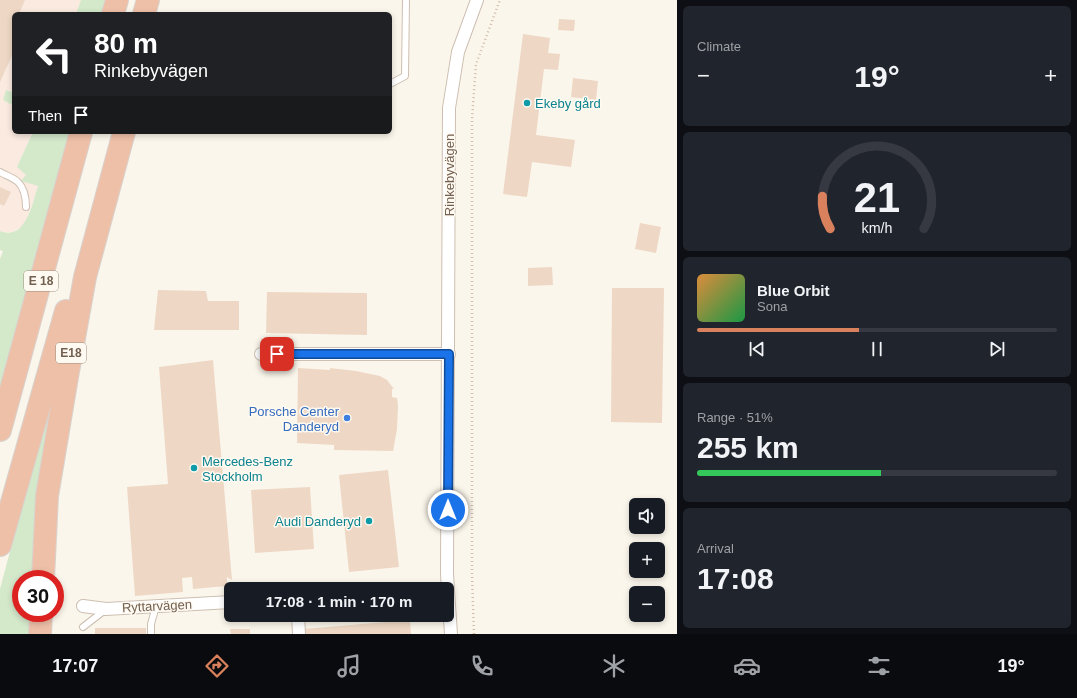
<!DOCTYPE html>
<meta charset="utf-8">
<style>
body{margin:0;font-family:Arial,sans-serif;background:#20242c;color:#f1f3f6;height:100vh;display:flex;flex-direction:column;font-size:15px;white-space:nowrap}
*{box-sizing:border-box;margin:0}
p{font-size:13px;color:#9ea1a6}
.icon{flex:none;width:22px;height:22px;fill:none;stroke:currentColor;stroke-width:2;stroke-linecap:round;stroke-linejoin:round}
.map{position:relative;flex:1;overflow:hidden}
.details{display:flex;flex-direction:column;gap:6px;padding:6px;background:#0d0f14;width:400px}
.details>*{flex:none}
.banner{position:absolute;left:12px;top:12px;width:380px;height:122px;border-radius:6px;box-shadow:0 2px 6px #0003;background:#202124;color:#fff;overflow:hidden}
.controls{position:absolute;left:629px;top:498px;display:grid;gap:8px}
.controls a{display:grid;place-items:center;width:36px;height:36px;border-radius:6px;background:#171b24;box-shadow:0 2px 6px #0003;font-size:20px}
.speed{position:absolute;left:12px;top:570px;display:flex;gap:8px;font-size:20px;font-weight:700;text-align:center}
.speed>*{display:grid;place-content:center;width:52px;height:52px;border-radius:50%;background:#171b24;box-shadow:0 2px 6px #0003;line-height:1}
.speed .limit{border:6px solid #d22;background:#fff;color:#111}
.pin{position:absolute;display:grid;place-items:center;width:34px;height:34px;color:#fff;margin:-17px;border-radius:8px;box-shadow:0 2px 6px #0006}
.me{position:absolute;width:44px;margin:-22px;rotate:0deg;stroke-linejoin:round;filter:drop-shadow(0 0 3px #0008)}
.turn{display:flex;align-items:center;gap:14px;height:84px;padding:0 16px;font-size:18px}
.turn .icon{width:52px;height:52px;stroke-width:2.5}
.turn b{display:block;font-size:28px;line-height:34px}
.then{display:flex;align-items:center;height:38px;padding:0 16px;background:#0003;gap:8px;font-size:15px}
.big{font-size:30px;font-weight:600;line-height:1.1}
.details .card{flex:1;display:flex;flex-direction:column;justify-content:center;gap:6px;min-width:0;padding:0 14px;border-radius:6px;background:#20242c}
.details .dial{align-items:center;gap:0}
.dial svg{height:104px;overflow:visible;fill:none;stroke:#363941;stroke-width:7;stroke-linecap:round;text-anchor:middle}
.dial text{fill:#f1f3f6;stroke:none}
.song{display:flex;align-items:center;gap:12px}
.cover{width:48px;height:48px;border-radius:6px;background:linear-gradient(135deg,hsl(30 70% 55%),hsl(140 70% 35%))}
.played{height:4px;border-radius:2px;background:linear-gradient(90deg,#d9815c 45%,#363941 45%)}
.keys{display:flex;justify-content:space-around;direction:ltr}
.heat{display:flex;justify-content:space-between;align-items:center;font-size:22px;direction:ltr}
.charge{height:6px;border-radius:3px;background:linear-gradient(90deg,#34c759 51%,#363941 0)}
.trip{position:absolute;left:224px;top:582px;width:230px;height:40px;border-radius:6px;background:#171b24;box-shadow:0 2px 6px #0003;font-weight:600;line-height:40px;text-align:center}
.dock{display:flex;height:64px;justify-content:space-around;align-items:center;background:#090b0e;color:#9ea1a6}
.dock .icon{width:28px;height:28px}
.dock .current{color:#d9815c}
.dock b{font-size:18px;color:#f1f3f6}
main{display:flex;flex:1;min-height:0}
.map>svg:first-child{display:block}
</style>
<main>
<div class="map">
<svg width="677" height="634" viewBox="0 0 677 634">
<rect width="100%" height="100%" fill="#fbf6eb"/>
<path fill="#faeae0" d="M0 0H81L76 14H14V93L6 90 3 100 14 106V132H33L17 167 26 175 22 181 38 186 26 222 21 227 12 232H3L0 231Z"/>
<path fill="#d4e8ca" d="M81 0H105L101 14H76Z
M6 90 14 93V106L3 100Z
M33 132H70L0 390V259L3 251 0 250V231C26 241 32 204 38 186L21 181 26 175 17 167Z
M47 413 50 415 33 579H21V613H31L30 634H0V589Z"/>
<path fill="#eed8c5" d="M0 0H25L19 14H14V51L0 82Z
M559 19 575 20 574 31 558 30Z
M523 34 550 38 548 53 560 54 558 70 544 69 536 135 575 140 571 167 532 162 527 197 503 194Z
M573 78 598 81 596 100 571 97Z
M0 187 11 192 4 206 0 204Z
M640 223 661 227 656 253 635 249Z
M552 267 553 285 528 286V268Z
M612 288H664L662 423 611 422Z
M158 290 206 291 208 301H239V330H154Z
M267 292 367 293V335L266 333Z
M213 360 232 580 227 577V586L193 589 192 577 182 578 183 592 135 596 127 487 168 484 159 367Z
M298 368 330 370V368L356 371 380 376 387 380 394 389H392V397L397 398 398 406 397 429 393 451 334 450V445L297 443Z
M388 470 399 567 349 572 339 475Z
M310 487 314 549 255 553 251 490Z
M410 620 411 634H303V629Z
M95 628H146V634H95Z
M230 629H250V634H231Z"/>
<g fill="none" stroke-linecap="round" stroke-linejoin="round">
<g stroke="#cdbfb2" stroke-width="8">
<path id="lane" d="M390 84 405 76 406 0
M0 172C5 175 14 178 18 182 24 188 26 199 26 207
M83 627 105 610
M151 634V624L156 606"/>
</g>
<g stroke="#cdbfb2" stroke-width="14">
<path id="street" d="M261 354H449
M83 606 106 609 231 602
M298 615 299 634
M451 634 448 591 447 573 449 108 458 52 477 0"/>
</g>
<g stroke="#d8d2ce" stroke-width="24">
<path id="highway" d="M113 14 117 0
M144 14 148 0
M0 430 81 132
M0 545 66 311
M43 579 47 496 67 377 85 277 124 132
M40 634 41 613"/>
</g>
<path stroke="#d3bca8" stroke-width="2.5" stroke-dasharray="1 3" stroke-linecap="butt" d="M474 634 472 575V119L476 64 500 0"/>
<use href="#lane" stroke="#fff" stroke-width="6"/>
<use href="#street" stroke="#fff" stroke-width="12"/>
<use href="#highway" stroke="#efc0a8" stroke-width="22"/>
</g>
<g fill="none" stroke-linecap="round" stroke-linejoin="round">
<g stroke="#114b97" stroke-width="10">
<path id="route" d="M277 354H449L448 510"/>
</g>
<use href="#route" stroke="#1a73e8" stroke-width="7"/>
</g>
<g fill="#0f9aa8" stroke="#fefaf1" stroke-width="1.5">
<circle cx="527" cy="103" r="4"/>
<circle cx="194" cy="468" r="4"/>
<circle cx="369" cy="521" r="4"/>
</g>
<circle fill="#3f7fe0" stroke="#fefaf1" stroke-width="1.5" cx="347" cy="418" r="4"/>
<g text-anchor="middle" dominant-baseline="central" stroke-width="3" stroke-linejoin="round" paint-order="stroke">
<g fill="#fefaf1" stroke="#9d8e80" stroke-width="1">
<rect x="24" y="271" width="34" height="20" rx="3"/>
<rect x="56" y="343" width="30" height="20" rx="3"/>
</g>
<g font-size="12" font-weight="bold" fill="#746050">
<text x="41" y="281">E 18</text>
<text x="71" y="353">E18</text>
</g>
<g font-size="13" fill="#0d838f" stroke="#fefaf1" text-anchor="start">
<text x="535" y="103">Ekeby gård</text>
<text x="202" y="461">Mercedes-Benz<tspan x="202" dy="15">Stockholm</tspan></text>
<text x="361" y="521" text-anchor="end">Audi Danderyd</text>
</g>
<g font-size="13" fill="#746050" stroke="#fefaf1">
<text transform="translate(449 175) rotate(-90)">Rinkebyvägen</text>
<text transform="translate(157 606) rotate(-3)">Ryttarvägen</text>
</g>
<g font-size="13" fill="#366cbe" stroke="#fefaf1" text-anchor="end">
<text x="339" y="411">Porsche Center<tspan x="339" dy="15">Danderyd</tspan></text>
</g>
</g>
</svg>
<div class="controls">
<a><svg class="icon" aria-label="sound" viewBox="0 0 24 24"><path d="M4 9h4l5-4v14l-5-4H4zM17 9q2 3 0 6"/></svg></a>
<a>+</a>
<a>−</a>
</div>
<div class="speed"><div class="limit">30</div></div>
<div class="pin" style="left:277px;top:354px;background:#d93025"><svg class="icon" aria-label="arrive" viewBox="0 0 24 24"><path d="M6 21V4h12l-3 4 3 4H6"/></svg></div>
<svg class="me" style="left:448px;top:510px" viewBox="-20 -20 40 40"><circle r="17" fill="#1a73e8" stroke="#fff" stroke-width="3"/><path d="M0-11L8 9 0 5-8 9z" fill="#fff"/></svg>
<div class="trip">17:08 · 1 min · 170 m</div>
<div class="banner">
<div class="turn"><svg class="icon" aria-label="left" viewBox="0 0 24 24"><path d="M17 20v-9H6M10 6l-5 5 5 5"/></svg><div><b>80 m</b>Rinkebyvägen</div></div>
<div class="then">Then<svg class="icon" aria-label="arrive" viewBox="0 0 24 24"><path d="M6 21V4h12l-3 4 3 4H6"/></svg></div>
</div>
</div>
<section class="details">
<div class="card"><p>Climate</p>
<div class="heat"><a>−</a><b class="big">19°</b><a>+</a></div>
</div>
<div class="card dial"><svg viewBox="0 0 100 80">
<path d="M14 69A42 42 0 1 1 86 69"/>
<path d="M14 69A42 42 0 0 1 8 44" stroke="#d9815c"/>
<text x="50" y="56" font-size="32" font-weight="700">21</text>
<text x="50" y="72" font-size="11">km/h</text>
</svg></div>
<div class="card">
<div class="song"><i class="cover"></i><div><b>Blue Orbit</b><p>Sona</p></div></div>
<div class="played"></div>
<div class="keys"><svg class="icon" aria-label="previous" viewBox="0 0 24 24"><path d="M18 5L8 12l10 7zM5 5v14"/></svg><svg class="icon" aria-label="pause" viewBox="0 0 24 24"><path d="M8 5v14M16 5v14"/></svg><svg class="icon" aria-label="next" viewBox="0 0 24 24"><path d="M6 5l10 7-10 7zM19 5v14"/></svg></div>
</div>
<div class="card"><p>Range · 51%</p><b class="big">255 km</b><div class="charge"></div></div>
<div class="card"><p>Arrival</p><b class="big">17:08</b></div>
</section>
</main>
<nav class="dock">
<b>17:07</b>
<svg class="icon current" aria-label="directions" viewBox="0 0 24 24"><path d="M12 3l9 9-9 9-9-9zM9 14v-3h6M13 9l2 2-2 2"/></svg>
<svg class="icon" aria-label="music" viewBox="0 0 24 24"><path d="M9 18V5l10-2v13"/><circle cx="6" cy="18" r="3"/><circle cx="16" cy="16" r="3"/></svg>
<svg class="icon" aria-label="phone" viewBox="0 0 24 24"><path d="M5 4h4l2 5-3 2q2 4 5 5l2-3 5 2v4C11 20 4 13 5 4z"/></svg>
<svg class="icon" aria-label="climate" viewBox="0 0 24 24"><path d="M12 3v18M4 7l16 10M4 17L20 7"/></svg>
<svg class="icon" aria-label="car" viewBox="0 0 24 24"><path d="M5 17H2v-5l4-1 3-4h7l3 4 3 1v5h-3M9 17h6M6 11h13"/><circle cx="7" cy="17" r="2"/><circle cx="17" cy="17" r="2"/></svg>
<svg class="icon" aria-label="filters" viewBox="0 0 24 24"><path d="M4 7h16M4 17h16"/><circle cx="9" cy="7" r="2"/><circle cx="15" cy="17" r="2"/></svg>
<b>19°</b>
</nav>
